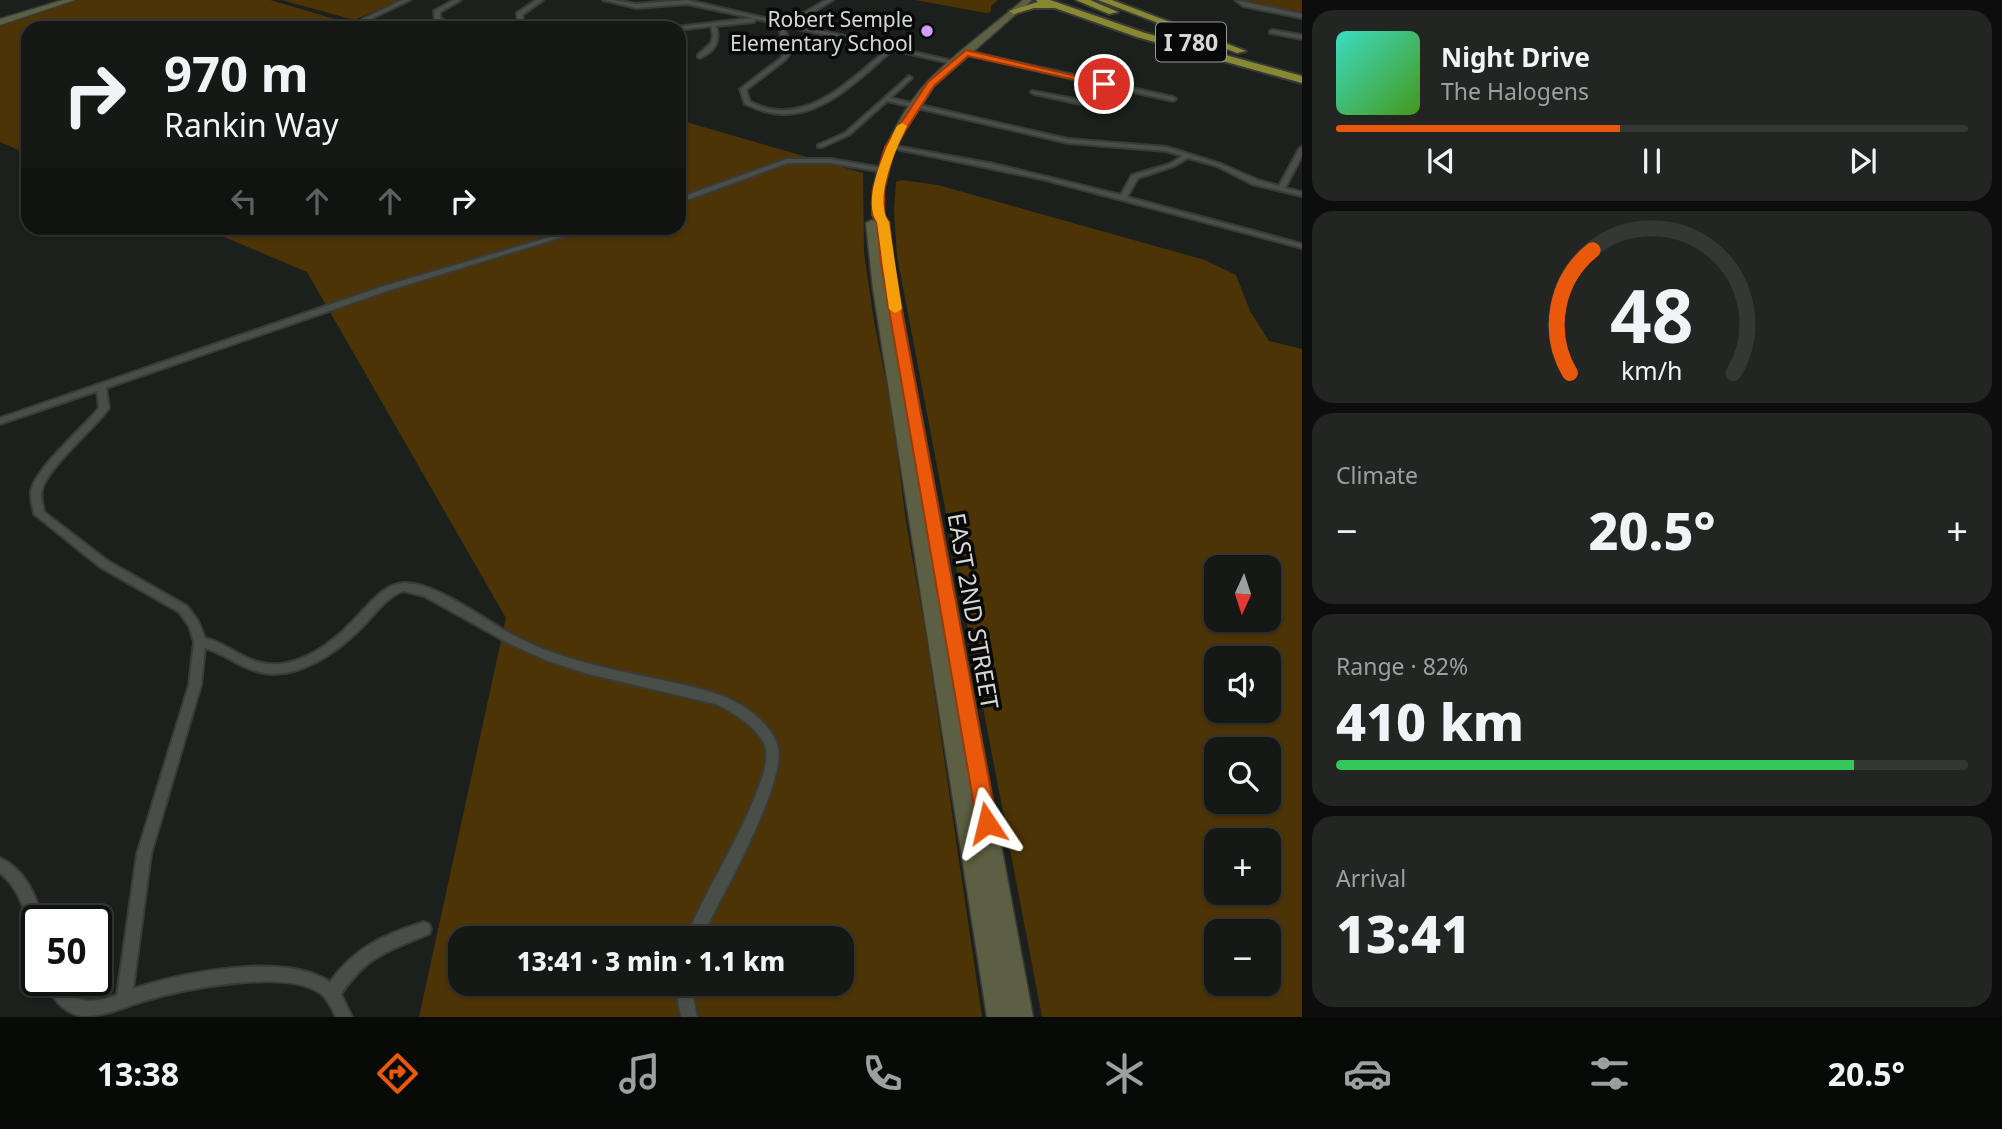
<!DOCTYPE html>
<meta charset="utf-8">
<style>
body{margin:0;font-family:"Noto Sans",sans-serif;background:#222522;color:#f1f3f6;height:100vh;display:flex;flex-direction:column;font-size:26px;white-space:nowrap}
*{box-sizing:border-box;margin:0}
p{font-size:23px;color:#9da0a0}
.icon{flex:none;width:38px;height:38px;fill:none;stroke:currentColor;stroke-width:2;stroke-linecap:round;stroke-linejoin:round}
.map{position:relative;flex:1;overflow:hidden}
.drawer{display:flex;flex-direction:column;gap:10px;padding:10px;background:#0c0d0c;width:700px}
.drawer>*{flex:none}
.banner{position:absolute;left:21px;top:21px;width:665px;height:214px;border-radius:21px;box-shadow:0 2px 5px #0004,0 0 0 2px #343734;background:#151815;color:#f1f3f6;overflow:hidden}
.needle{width:46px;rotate:183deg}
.controls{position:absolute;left:1204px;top:555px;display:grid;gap:14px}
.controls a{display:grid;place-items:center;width:77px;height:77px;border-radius:14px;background:#151815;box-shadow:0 2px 5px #0004,0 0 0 2px #343734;font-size:35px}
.speed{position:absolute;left:21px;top:905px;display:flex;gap:14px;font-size:35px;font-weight:700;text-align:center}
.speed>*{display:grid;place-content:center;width:91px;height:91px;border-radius:50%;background:#151815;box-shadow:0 2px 5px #0004,0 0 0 2px #343734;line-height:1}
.speed .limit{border:4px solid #111;border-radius:10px;background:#fff;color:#111}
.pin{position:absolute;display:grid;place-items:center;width:60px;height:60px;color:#fff;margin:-30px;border:4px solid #fff;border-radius:50%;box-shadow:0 2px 7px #0007}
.me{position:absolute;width:77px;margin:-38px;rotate:350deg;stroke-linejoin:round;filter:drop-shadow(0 0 5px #0008)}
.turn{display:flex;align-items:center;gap:24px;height:147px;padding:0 28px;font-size:32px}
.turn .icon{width:91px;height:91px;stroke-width:2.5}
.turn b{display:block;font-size:49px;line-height:60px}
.lanes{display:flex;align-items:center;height:66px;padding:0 28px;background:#0003;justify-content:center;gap:35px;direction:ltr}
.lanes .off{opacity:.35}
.big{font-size:52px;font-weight:800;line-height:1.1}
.drawer .card{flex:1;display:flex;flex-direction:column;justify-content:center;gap:10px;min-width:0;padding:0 24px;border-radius:21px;background:#222522}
.drawer .dial{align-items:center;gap:0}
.dial svg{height:182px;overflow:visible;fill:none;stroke:#343734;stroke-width:7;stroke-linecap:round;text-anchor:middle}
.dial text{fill:#f1f3f6;stroke:none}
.song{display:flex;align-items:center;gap:21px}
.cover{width:84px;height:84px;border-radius:10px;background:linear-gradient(135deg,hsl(170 70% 55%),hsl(100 70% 35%))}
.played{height:7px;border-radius:4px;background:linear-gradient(90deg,#ea580c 45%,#343734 45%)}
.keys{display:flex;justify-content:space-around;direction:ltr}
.heat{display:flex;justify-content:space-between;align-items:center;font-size:38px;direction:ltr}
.charge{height:10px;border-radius:5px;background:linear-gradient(90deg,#34c759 82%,#343734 0)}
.trip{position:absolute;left:448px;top:926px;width:406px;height:70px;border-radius:21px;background:#151815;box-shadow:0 2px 5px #0004,0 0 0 2px #343734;font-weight:800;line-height:70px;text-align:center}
.dock{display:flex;height:112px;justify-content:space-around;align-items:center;background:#080a08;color:#9da0a0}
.dock .icon{width:49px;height:49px}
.dock .selected{color:#ea580c}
.dock b{font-size:32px;color:#f1f3f6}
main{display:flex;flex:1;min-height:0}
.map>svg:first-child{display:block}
</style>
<main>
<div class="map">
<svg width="1302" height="1017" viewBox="0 0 1302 1017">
<rect width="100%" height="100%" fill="#1c201c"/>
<path fill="#4d3406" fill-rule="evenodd" d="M79 0H270L366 28H28V154L0 142V21Z
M282 0H400L354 20Z
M915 0H998L991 6V12L986 13Z
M1302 0V14L1244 1V0Z
M679 120 863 173 864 253 874 321 892 412 906 522 926 635 982 1017H419L506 618 307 272 203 228H679ZM460 938H842V984H460Z
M902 180 938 185 1205 260 1236 275 1250 311 1269 341 1302 349V1017H1042L897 256 894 210 896 182ZM1216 567H1269V620H1216ZM1216 658H1269V710H1216ZM1216 749H1269V802H1216ZM1216 840H1269V892H1216ZM1269 931V984H1216V931Z"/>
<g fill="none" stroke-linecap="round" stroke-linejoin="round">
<g stroke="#383b38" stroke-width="4">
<path id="street" d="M403 0H410L368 20 363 19Z
M454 0H461L440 12V18L455 28H448L435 20 434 11Z
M536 0H543L522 15 524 23 581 26 584 28 521 27 493 28 518 24 517 13Z
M603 0H614L636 4 687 0 787 23 826 0H833L793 24 957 62 954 64 893 50C863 75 828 113 787 114 772 115 759 110 745 104L740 89 781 58 786 51 779 28 783 25 756 19 754 22 716 26C721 42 715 51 700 58L698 57V55L711 43 713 36 711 26 679 30V28H675L676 27 753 18 687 4 636 8ZM789 27 888 49C855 75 816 118 770 109 763 108 756 104 750 102L746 90 785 60 792 51 785 29Z
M1235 0 1302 14V18L1243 6Z
M1272 30 1302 35V39L1270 33V31Z
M966 51 1173 97 1176 99 1173 101 1106 86 1092 100 1080 104 1034 94 1031 92 1032 91 1080 100 1088 98 1100 85 964 54 963 53Z
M909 76 912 78 911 79 890 98 1068 139 1167 147 1221 164 1258 180 1279 186 1299 149 1302 147V156L1285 188 1302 192V196L1252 184 1217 166 1188 158 1174 166 1138 178 1127 197 1302 244V248L1046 180 887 147 890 145 994 164 1121 195 1132 175 1170 164 1182 156 1166 151 1068 143 887 101 849 135 822 147H818V145L845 133Z
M787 159H831L883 168 887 170 883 172 831 163H788L679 203V198Z
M581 228H591L387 291 106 388 109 408C94 429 46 469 42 490 40 497 43 505 44 512L108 561 187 606 198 621 205 638C227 643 245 662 268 664 299 667 331 644 351 623 366 609 382 583 405 583 436 583 482 618 509 633 526 642 544 650 563 656 613 673 667 678 717 694 741 702 772 722 778 748 786 784 719 902 701 938H686C706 890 735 846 755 797 760 783 768 766 766 750 763 731 732 711 715 704L589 674 548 661 512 645 424 596 403 591C385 598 373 617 359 630 336 653 298 679 264 673 243 670 226 654 205 648L201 685 151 854 133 989C182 972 286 952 330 982 356 946 384 935 424 922L429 924 431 929 429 934C388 951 368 955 341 994L352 1017H336C330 1005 326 994 313 989 275 971 183 989 144 1001 124 1007 103 1017 82 1016 61 1012 52 997 45 980H61C75 1006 92 1003 117 995L137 854 189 685 194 642 189 626 179 612 100 567 34 514C33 507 30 499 31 492 34 469 83 428 99 408L97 391 0 424V418L381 287Z
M0 858C25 869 36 896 43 920H37V931L32 929C23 908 19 888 0 873Z
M678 984H693V996L697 1017H681L677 996Z"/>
</g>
<g stroke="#383b38" stroke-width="3">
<path id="secondary" d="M63 0H75L0 25V19Z
M1023 0H1032L934 86 905 130 891 158 884 189V215L889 222 893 263 1033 1017H987L873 289 866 223 872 220 877 222C870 211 872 194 875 181 883 147 904 107 928 81 956 52 992 27 1023 0Z"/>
</g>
<g stroke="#383b38" stroke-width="4">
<path id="highway" d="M1036 0H1050L1145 33 1302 76V83L1137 37 1055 8H1034L1014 14 1009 11 1038 2Z
M1076 0H1090L1118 12 1109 14Z
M1098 0H1112L1246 51 1237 53Z"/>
</g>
<use href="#street" fill="#494e48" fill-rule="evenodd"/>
<use href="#secondary" fill="#5c5f41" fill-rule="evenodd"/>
<use href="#highway" fill="#888832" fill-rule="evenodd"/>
</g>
<path fill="#ea580c" stroke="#983908" stroke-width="2" d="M966 50 1109 84 1104 86 968 56 934 86 895 147 884 190V215L889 222 893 263 997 823 994 829 987 832 980 829 977 823 881 263 877 222 872 215 873 190 885 147 928 82Z"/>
<path fill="#f59e0b" d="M902 123 907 126C896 149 873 199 889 222L902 309 895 313 889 309 877 222C861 200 886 148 897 126Z"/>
<circle fill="#d19dfe" stroke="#080908" stroke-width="2.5" cx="927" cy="31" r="7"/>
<g text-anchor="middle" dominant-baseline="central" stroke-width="7" stroke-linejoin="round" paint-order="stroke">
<g font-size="21" fill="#d5d8d5" stroke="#080908" text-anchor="end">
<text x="913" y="19">Robert Semple<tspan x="913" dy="24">Elementary School</tspan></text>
</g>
<rect fill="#080908" stroke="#989a98" stroke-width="2" x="1156" y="22.5" width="70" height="39" rx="5"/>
<g font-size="23" font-weight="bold" fill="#d5d8d5">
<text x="1191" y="42">I 780</text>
</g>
<g font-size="24" fill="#d5d8d5" stroke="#080908">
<text transform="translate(974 611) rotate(80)">EAST 2ND STREET</text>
</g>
</g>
</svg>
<div class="controls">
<a><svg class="needle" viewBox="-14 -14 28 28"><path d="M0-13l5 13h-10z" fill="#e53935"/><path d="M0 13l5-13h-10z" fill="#9da0a0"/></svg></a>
<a><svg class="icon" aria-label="sound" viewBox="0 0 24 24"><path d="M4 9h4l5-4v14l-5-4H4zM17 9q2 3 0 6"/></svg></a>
<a><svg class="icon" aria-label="search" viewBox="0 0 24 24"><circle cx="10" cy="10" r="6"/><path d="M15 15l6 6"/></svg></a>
<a>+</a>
<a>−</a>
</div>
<div class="speed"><div class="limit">50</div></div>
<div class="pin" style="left:1104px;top:84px;background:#d93025"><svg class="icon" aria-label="arrive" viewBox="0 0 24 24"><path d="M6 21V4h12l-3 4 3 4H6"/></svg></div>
<svg class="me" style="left:987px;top:823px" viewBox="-20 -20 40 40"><path d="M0-17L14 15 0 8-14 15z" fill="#ea580c" stroke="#fff" stroke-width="4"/></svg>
<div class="trip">13:41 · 3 min · 1.1 km</div>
<div class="banner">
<div class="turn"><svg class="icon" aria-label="right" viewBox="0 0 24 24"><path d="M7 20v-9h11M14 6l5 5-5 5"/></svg><div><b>970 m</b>Rankin Way</div></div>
<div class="lanes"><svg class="icon off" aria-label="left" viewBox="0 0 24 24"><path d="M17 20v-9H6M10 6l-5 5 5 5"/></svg><svg class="icon off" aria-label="ahead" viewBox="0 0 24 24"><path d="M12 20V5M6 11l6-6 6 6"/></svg><svg class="icon off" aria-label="ahead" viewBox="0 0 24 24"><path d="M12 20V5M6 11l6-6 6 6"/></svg><svg class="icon" aria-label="right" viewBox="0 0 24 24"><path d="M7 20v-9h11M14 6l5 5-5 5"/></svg></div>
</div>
</div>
<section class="drawer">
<div class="card">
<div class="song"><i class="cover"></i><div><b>Night Drive</b><p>The Halogens</p></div></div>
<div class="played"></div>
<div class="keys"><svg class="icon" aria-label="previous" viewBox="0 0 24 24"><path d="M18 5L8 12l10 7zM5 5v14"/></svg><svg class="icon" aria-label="pause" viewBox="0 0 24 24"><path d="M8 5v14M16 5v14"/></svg><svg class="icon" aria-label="next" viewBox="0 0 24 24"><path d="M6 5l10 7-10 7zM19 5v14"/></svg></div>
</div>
<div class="card dial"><svg viewBox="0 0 100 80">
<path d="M14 69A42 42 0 1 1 86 69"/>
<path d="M14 69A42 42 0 0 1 24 15" stroke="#ea580c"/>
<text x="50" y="56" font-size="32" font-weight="700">48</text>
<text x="50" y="72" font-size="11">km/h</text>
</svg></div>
<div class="card"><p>Climate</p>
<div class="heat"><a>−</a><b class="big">20.5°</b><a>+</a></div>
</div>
<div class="card"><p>Range · 82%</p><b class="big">410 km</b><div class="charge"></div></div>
<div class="card"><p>Arrival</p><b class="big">13:41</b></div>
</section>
</main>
<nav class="dock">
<b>13:38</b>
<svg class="icon selected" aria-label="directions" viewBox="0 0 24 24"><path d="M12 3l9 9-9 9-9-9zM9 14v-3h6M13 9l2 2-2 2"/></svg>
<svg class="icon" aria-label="music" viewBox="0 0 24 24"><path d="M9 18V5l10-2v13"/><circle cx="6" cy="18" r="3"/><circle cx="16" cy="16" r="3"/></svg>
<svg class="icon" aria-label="phone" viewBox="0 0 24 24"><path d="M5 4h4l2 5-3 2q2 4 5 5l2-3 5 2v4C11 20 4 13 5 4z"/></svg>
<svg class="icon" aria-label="climate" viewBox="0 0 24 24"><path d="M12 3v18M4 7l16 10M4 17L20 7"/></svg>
<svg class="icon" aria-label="car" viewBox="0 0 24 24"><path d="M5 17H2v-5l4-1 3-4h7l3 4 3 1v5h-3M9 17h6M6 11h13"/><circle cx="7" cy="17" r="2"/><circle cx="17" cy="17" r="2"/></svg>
<svg class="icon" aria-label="filters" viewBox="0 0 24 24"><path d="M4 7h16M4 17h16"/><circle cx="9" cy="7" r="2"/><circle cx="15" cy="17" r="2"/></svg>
<b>20.5°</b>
</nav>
